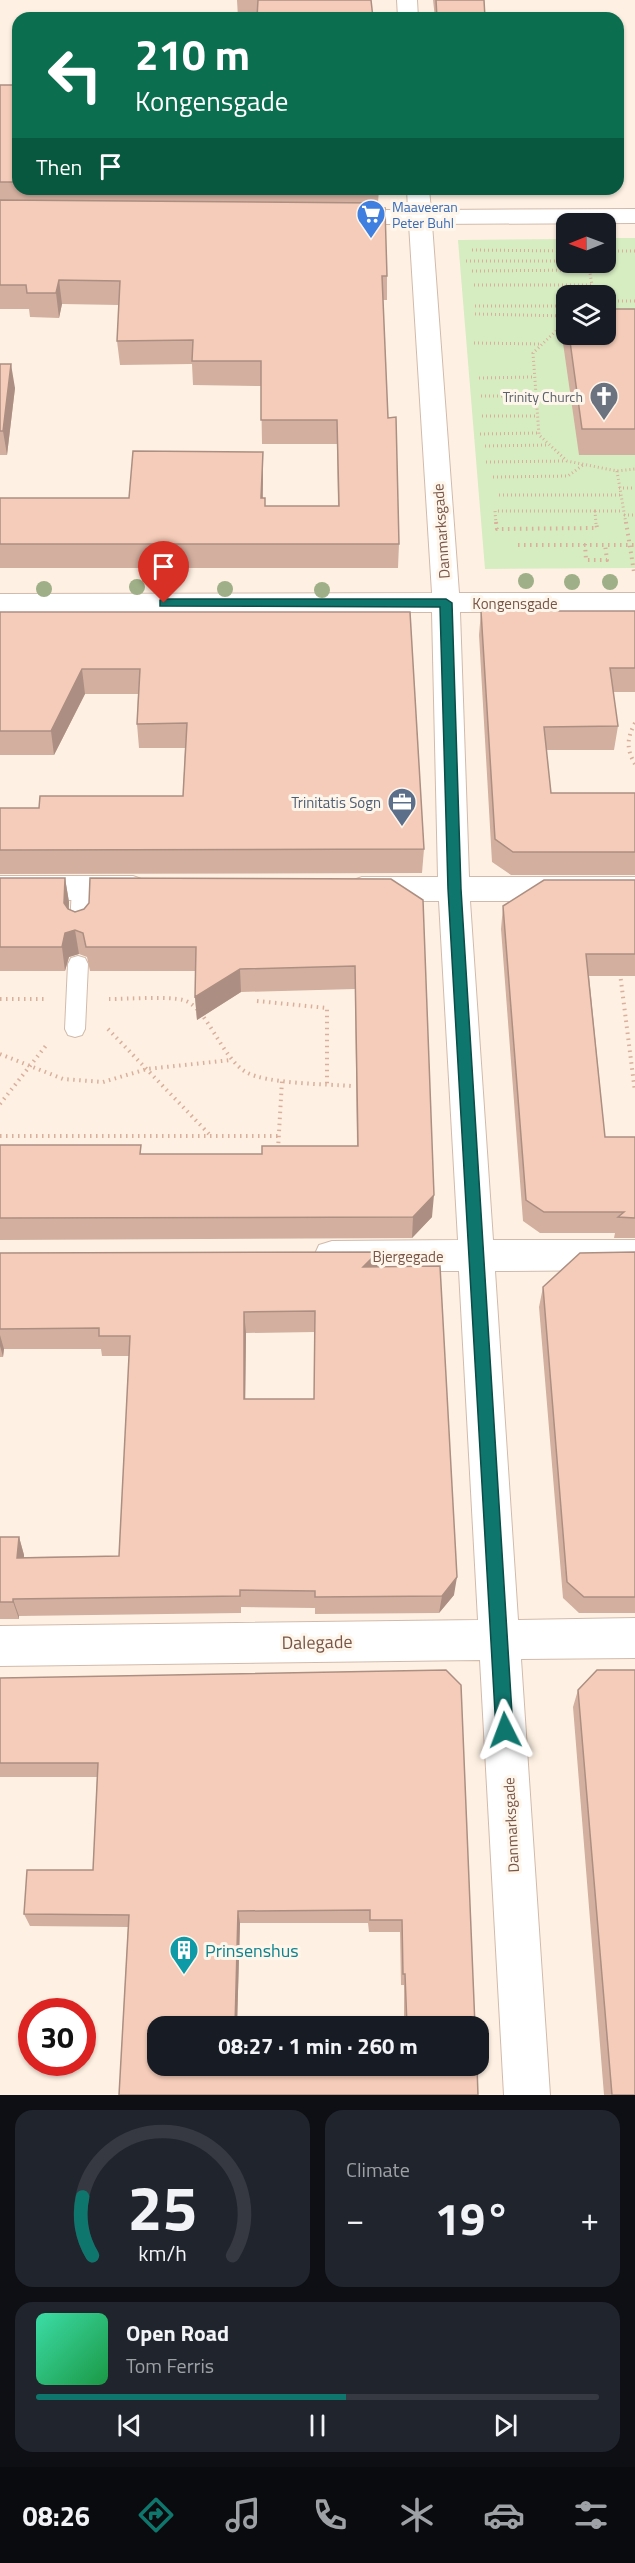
<!DOCTYPE html>
<meta charset="utf-8">
<style>
body{margin:0;font-family:"Titillium Web",sans-serif;background:#20242c;color:#f1f3f6;height:100vh;display:flex;flex-direction:column;font-size:22px;white-space:nowrap}
*{box-sizing:border-box;margin:0}
p{font-size:20px;color:#9ea1a6}
.icon{flex:none;width:33px;height:33px;fill:none;stroke:currentColor;stroke-width:2;stroke-linecap:round;stroke-linejoin:round}
.map{position:relative;height:2095px;overflow:hidden}
.drawer{display:flex;flex-direction:column;gap:15px;padding:15px;background:#0d0f14;flex:1}
.drawer>*{flex:none}
.guide{position:absolute;left:12px;top:12px;width:612px;height:183px;border-radius:18px;box-shadow:0 2px 4px #0004;background:#0b6e4f;color:#fff;overflow:hidden}
.needle{width:39px;rotate:269deg}
.controls{position:absolute;left:556px;top:213px;display:grid;gap:12px}
.controls a{display:grid;place-items:center;width:60px;height:60px;border-radius:12px;background:#171b24;box-shadow:0 2px 4px #0004;font-size:30px}
.speed{position:absolute;left:18px;top:1998px;display:flex;gap:12px;font-size:30px;font-weight:700;text-align:center}
.speed>*{display:grid;place-content:center;width:78px;height:78px;border-radius:50%;background:#171b24;box-shadow:0 2px 4px #0004;line-height:1}
.speed .limit{border:9px solid #d22;background:#fff;color:#111}
.pin{position:absolute;display:grid;place-items:center;width:51px;height:51px;color:#fff;margin:-62px -26px;border-radius:50% 50% 50% 0;rotate:-45deg;box-shadow:0 0 6px #0007}
.pin .icon{rotate:45deg}
.me{position:absolute;width:66px;margin:-33px;rotate:357deg;stroke-linejoin:round;filter:drop-shadow(0 0 4px #0008)}
.turn{display:flex;align-items:center;gap:21px;height:126px;padding:0 24px;font-size:27px}
.turn .icon{width:78px;height:78px;stroke-width:2.5}
.turn b{display:block;font-size:42px;line-height:51px}
.then{display:flex;align-items:center;height:57px;padding:0 24px;background:#0003;gap:12px;font-size:22px}
.big{font-size:45px;font-weight:700;line-height:1.1}
.drawer .card{flex:1;display:flex;flex-direction:column;justify-content:center;gap:9px;min-width:0;padding:0 21px;border-radius:18px;background:#20242c}
.drawer .dial{align-items:center;gap:0}
.dial svg{height:156px;overflow:visible;fill:none;stroke:#363941;stroke-width:7;stroke-linecap:round;text-anchor:middle}
.dial text{fill:#f1f3f6;stroke:none}
.song{display:flex;align-items:center;gap:18px}
.cover{width:72px;height:72px;border-radius:9px;background:linear-gradient(135deg,hsl(160 70% 55%),hsl(140 70% 35%))}
.played{height:6px;border-radius:3px;background:linear-gradient(90deg,#0f766e 55%,#363941 55%)}
.keys{display:flex;justify-content:space-around;direction:ltr}
.heat{display:flex;justify-content:space-between;align-items:center;font-size:33px;direction:ltr}
.drawer .tiles{flex:1;display:grid;gap:15px;grid-template-columns:1fr 1fr}
.card:last-child{grid-column:span 2}
.trip{position:absolute;left:147px;top:2016px;width:342px;height:60px;border-radius:18px;background:#171b24;box-shadow:0 2px 4px #0004;font-weight:700;line-height:60px;text-align:center}
.tab-bar{display:flex;height:96px;justify-content:space-around;align-items:center;background:#090b0e;color:#9ea1a6}
.tab-bar .icon{width:42px;height:42px}
.tab-bar .active{color:#0f766e}
.tab-bar b{font-size:27px;color:#f1f3f6}
.map>svg:first-child{display:block}
</style>
<div class="map">
<svg width="635" height="2095" viewBox="0 0 635 2095">
<rect width="100%" height="100%" fill="#fef1e3"/>
<path fill="#d6ecc1" fill-rule="evenodd" d="M606 238H635V568L485 569 458 240 567 239V262H606ZM567 296H606V334H567Z"/>
<g fill="none" stroke-linecap="round" stroke-linejoin="round">
<g stroke="#d2baab" stroke-width="2">
<path id="service" d="M82 880 89 883 92 888 90 926 87 931 80 934 73 931 70 926 72 888 75 883Z
M78 956 85 958 88 964 85 1029 82 1035 75 1037 68 1035 65 1029 68 964 71 958Z"/>
</g>
<g stroke="#d2baab" stroke-width="2">
<path id="minor" d="M397 0H417L418 18H398Z
M407 189H429L431 210 635 209V223L432 224 459 593H635V611L460 612 469 877H635V901H470L493 1240H635V1270L495 1271 518 1620 635 1618V1658L521 1659 550 2095H504L480 1660 0 1666V1626L478 1620 459 1271H332L319 1267 314 1256 319 1245 332 1241 458 1240 439 901H362L351 897 346 889 351 881 362 877H438L432 612H0V594L432 593 409 224H341L333 222 329 217 333 212 341 210H408Z
M0 876H133L144 880 149 888 144 896 133 900H0Z"/>
</g>
<path stroke="#daaf9c" stroke-width="3" stroke-dasharray="1 3" stroke-linecap="butt" d="M472 250 567 251
M606 251H635
M466 261H567
M588 262 594 296
M472 271 589 270
M474 285H592
M606 301H635
M475 306H567
M475 314 567 316
M567 326 558 329 533 353 539 435 567 461 617 471 635 469
M474 343 542 344
M479 378 533 377
M481 396H535
M482 416H537
M480 434 538 433
M485 446 549 445
M486 462 566 461
M617 471 626 524
M493 477 568 476 583 465
M619 488H635
M499 495H621
M595 511H623
M595 511 596 524
M624 515H635
M496 524 495 511H595"/>
<path stroke="#daaf9c" stroke-width="4" stroke-dasharray="1.5 4.5" stroke-linecap="butt" d="M496 522 497 529 597 528 596 522
M626 522 634 572
M585 544 586 560H607L605 544
M518 545H635
M635 723C627 738 626 749 635 764
M620 973 635 1092
M0 999H44
M109 999C128 999 167 996 183 1000 206 1005 222 1059 246 1072 266 1084 327 1084 352 1086
M257 1001 327 1008V1085
M108 1029 210 1135
M0 1054 63 1079 103 1082 147 1069 231 1060
M0 1104 48 1043
M0 1136H279
M278 1149 282 1081"/>
<use href="#service" fill="#fff" fill-rule="evenodd"/>
<use href="#minor" fill="#fff" fill-rule="evenodd"/>
</g>
<g fill="#9faf87">
<circle cx="526" cy="581" r="8"/>
<circle cx="572" cy="582" r="8"/>
<circle cx="610" cy="582" r="8"/>
<circle cx="137" cy="587" r="8"/>
<circle cx="44" cy="589" r="8"/>
<circle cx="225" cy="589" r="8"/>
<circle cx="322" cy="590" r="8"/>
</g>
<path fill="#d3af9f" fill-rule="evenodd" d="M237 0H371L373 18H238Z
M433 0H484L485 18H435Z
M0 85H18V189H379L378 203 387 276V300H383L388 418 399 544 398 568H0V498H129L263 452V498L265 506H338L337 444H262L261 386 193 385 192 364 120 365 117 341 119 305 62 304 59 318 30 317 29 309H0Z
M565 309H567V334H606L635 309V455H579L562 336Z
M0 364 15 388 7 455H0Z
M481 611H635V692H613L618 726 614 750H546L551 793H635V875H511L492 862 479 635Z
M0 612H410L424 849 422 873 0 874V808H39L183 796 185 748H139L137 724 138 694H85L54 755H0Z
M0 878H65L69 902V909L75 912 391 879 432 1217 412 1238 0 1240V1145L142 1154H262L357 1146 355 989 241 992 197 1020 195 997 196 971H90L87 957 79 954 69 957 65 971H0Z
M635 880V976H589L605 1137H635V1238H614L615 1233H540L523 1221 501 929 503 906Z
M378 1252 377 1267 454 1595 439 1613 315 1614V1608L241 1607V1613L19 1616V1619H0V1537H19L24 1555V1557L119 1556 129 1356H102L101 1349H4L3 1357H0V1253ZM315 1332 314 1399H245L246 1333Z
M635 1252V1613H579L563 1598 539 1307 543 1287Z
M446 1670 475 2026H404V1985H401L400 1932H369L368 1923H240L237 2026H158L119 2095 128 1927 30 1926 24 1914 93 1870 97 1777H0V1678Z
M578 1690 635 2095H604L573 1707Z"/>
<path fill="#ac8f82" d="M59 280 62 304 59 318 56 293Z
M11 364 15 388 7 455 3 431Z
M263 452V476L262 522 261 498Z
M82 669 85 694 54 755 51 731Z
M65 878 69 902 68 927 64 903Z
M75 930 79 954 69 957 65 971 62 947 65 933Z
M240 969 241 992 197 1020 195 997Z
M434 1195 432 1217 412 1238 413 1217Z
M378 1252 377 1273 363 1267Z
M244 1312 246 1333 245 1419 244 1399Z
M0 1335 4 1349 3 1357 0 1346Z
M19 1537 24 1555 23 1575 17 1558Z
M457 1577 454 1595 439 1613 442 1596Z
M13 1599 19 1616V1619L13 1602Z
M238 1911 240 1923 237 2026H235Z"/>
<path fill="#f5ccb9" stroke="#ac8f82" stroke-width="1.5" fill-rule="evenodd" d="M258 0H371L373 18H257Z
M436 0H484L485 18H437Z
M0 85H18V182H0Z
M0 200 379 203V208H385L387 276H382L388 418 396 417 399 544H0V498H129L133 451 263 452 261 498H265V506H339L337 420H261V361H192L193 340 117 341 120 281 59 280 56 293H27L26 285H0Z
M606 309H635V429H582L569 334H606Z
M0 364H11L3 431H0Z
M481 611H635V668H610L618 726 544 727 551 793H635V852H513L495 839Z
M0 612H410L424 849 0 850V808H39L40 796H183L187 723 137 724 140 669H82L51 731H0Z
M0 878H65L64 903 68 909 75 912 84 909 89 903 90 878 391 879 423 900 434 1195 413 1217 0 1218V1145H141L140 1154H262V1146H358L355 966 240 969 195 997 196 947H86L83 933 75 930 65 933 62 947H0Z
M544 880H635V954H586L605 1137H635V1218L618 1217 624 1212H544L526 1200 503 906Z
M378 1252 363 1267 440 1266 457 1577 442 1596 315 1597V1591L240 1590V1596L13 1599V1602H0V1537H19L17 1558 119 1556 130 1336H99V1328L0 1329V1253ZM315 1311 314 1399H244V1312Z
M635 1252V1597H584L567 1582 543 1287 580 1253Z
M446 1670 461 1685 475 2026H407L405 1974H403L402 1920H370V1910L238 1911 235 2026H158V2066H477L478 2095H119L129 1915 24 1914 27 1870H93L98 1763H0V1678Z
M597 1670H635V2095H612L578 1690Z"/>
<path fill="#0f766e" stroke="#0a4d48" stroke-width="1.5" d="M164 599H446L452 603 461 889 513 1730 511 1736 505 1739 499 1736 496 1730 448 889 440 607 160 606V600Z"/>
<defs>
<g id="supermarket-pin" transform="scale(1.5)"><path d="M0 17L-7.5 6A9.5 9.5 0 1 1 7.5 6Z" fill="#3f7fe0" stroke="#fff6eb"/><path d="M-6-5.5h2.5l.6 2H6L4.5 2H-2.5L-4.4-4H-6ZM-1.5 3.2a1.3 1.3 0 1 0 .1 0ZM3 3.2a1.3 1.3 0 1 0 .1 0Z" fill="#fff"/></g>
<g id="church-pin" transform="scale(1.5)"><path d="M0 17L-7.5 6A9.5 9.5 0 1 1 7.5 6Z" fill="#6b7280" stroke="#fff6eb"/><path d="M-1.2-6h2.4v3.5h3.3v2.4h-3.3V6h-2.4V-.1h-3.3v-2.4h3.3Z" fill="#fff"/></g>
<g id="office-pin" transform="scale(1.5)"><path d="M0 17L-7.5 6A9.5 9.5 0 1 1 7.5 6Z" fill="#5c6f8a" stroke="#fff6eb"/><path d="M-6-3h4V-5.5h4V-3h4V5H-6ZM-1-4.5V-3h2v-1.5ZM-6 0V1H6V0Z" fill="#fff"/></g>
<g id="building-pin" transform="scale(1.5)"><path d="M0 17L-7.5 6A9.5 9.5 0 1 1 7.5 6Z" fill="#0f9aa8" stroke="#fff6eb"/><path d="M-4-6H4V6H1V3H-1V6H-4ZM-2.5-4.3h1.7v1.8h-1.7ZM.8-4.3h1.7v1.8H.8ZM-2.5-1h1.7V.8h-1.7ZM.8-1h1.7V.8H.8Z" fill="#fff"/></g>
</defs>
<g fill-rule="evenodd">
<use href="#supermarket-pin" x="371" y="214"/>
<use href="#church-pin" x="604" y="396"/>
<use href="#office-pin" x="402" y="802"/>
<use href="#building-pin" x="184" y="1950"/>
</g>
<g text-anchor="middle" dominant-baseline="central" stroke-width="6" stroke-linejoin="round" paint-order="stroke">
<g font-size="14" fill="#366cbe" stroke="#fff6eb" text-anchor="start">
<text x="392" y="206">Maaveeran<tspan x="392" dy="16">Peter Buhl</tspan></text>
</g>
<g font-size="14" fill="#5b616d" stroke="#fff6eb" text-anchor="end">
<text x="583" y="396">Trinity Church</text>
</g>
<g font-size="15" fill="#785547" stroke="#fff6eb">
<text transform="translate(441 531) rotate(-94)">Danmarksgade</text>
<text x="515" y="603">Kongensgade</text>
<text x="408" y="1256">Bjergegade</text>
<text transform="translate(511 1825) rotate(-93)">Danmarksgade</text>
</g>
<g font-size="15" fill="#4e5e75" stroke="#fff6eb" text-anchor="end">
<text x="381" y="802">Trinitatis Sogn</text>
</g>
<g font-size="18" fill="#785547" stroke="#fff6eb">
<text transform="translate(317 1642) rotate(-1)">Dalegade</text>
</g>
<g font-size="18" fill="#0d838f" stroke="#fff6eb" text-anchor="start">
<text x="205" y="1950">Prinsenshus</text>
</g>
</g>
</svg>
<div class="controls">
<a><svg class="needle" viewBox="-14 -14 28 28"><path d="M0-13l5 13h-10z" fill="#e53935"/><path d="M0 13l5-13h-10z" fill="#9ea1a6"/></svg></a>
<a><svg class="icon" aria-label="layers" viewBox="0 0 24 24"><path d="M12 4l9 5-9 5-9-5zM3 14l9 5 9-5"/></svg></a>
</div>
<div class="speed"><div class="limit">30</div></div>
<div class="pin" style="left:164px;top:603px;background:#d93025"><svg class="icon" aria-label="arrive" viewBox="0 0 24 24"><path d="M6 21V4h12l-3 4 3 4H6"/></svg></div>
<svg class="me" style="left:505px;top:1730px" viewBox="-20 -20 40 40"><path d="M0-17L14 15 0 8-14 15z" fill="#0f766e" stroke="#fff" stroke-width="4"/></svg>
<div class="trip">08:27 · 1 min · 260 m</div>
<div class="guide">
<div class="turn"><svg class="icon" aria-label="left" viewBox="0 0 24 24"><path d="M17 20v-9H6M10 6l-5 5 5 5"/></svg><div><b>210 m</b>Kongensgade</div></div>
<div class="then">Then<svg class="icon" aria-label="arrive" viewBox="0 0 24 24"><path d="M6 21V4h12l-3 4 3 4H6"/></svg></div>
</div>
</div>
<section class="drawer">
<div class="tiles">
<div class="card dial"><svg viewBox="0 0 100 80">
<path d="M14 69A42 42 0 1 1 86 69"/>
<path d="M14 69A42 42 0 0 1 9 39" stroke="#0f766e"/>
<text x="50" y="56" font-size="32" font-weight="700">25</text>
<text x="50" y="72" font-size="11">km/h</text>
</svg></div>
<div class="card"><p>Climate</p>
<div class="heat"><a>−</a><b class="big">19°</b><a>+</a></div>
</div>
<div class="card">
<div class="song"><i class="cover"></i><div><b>Open Road</b><p>Tom Ferris</p></div></div>
<div class="played"></div>
<div class="keys"><svg class="icon" aria-label="previous" viewBox="0 0 24 24"><path d="M18 5L8 12l10 7zM5 5v14"/></svg><svg class="icon" aria-label="pause" viewBox="0 0 24 24"><path d="M8 5v14M16 5v14"/></svg><svg class="icon" aria-label="next" viewBox="0 0 24 24"><path d="M6 5l10 7-10 7zM19 5v14"/></svg></div>
</div>
</div>
</section>
<nav class="tab-bar">
<b>08:26</b>
<svg class="icon active" aria-label="directions" viewBox="0 0 24 24"><path d="M12 3l9 9-9 9-9-9zM9 14v-3h6M13 9l2 2-2 2"/></svg>
<svg class="icon" aria-label="music" viewBox="0 0 24 24"><path d="M9 18V5l10-2v13"/><circle cx="6" cy="18" r="3"/><circle cx="16" cy="16" r="3"/></svg>
<svg class="icon" aria-label="phone" viewBox="0 0 24 24"><path d="M5 4h4l2 5-3 2q2 4 5 5l2-3 5 2v4C11 20 4 13 5 4z"/></svg>
<svg class="icon" aria-label="climate" viewBox="0 0 24 24"><path d="M12 3v18M4 7l16 10M4 17L20 7"/></svg>
<svg class="icon" aria-label="car" viewBox="0 0 24 24"><path d="M5 17H2v-5l4-1 3-4h7l3 4 3 1v5h-3M9 17h6M6 11h13"/><circle cx="7" cy="17" r="2"/><circle cx="17" cy="17" r="2"/></svg>
<svg class="icon" aria-label="filters" viewBox="0 0 24 24"><path d="M4 7h16M4 17h16"/><circle cx="9" cy="7" r="2"/><circle cx="15" cy="17" r="2"/></svg>
</nav>
